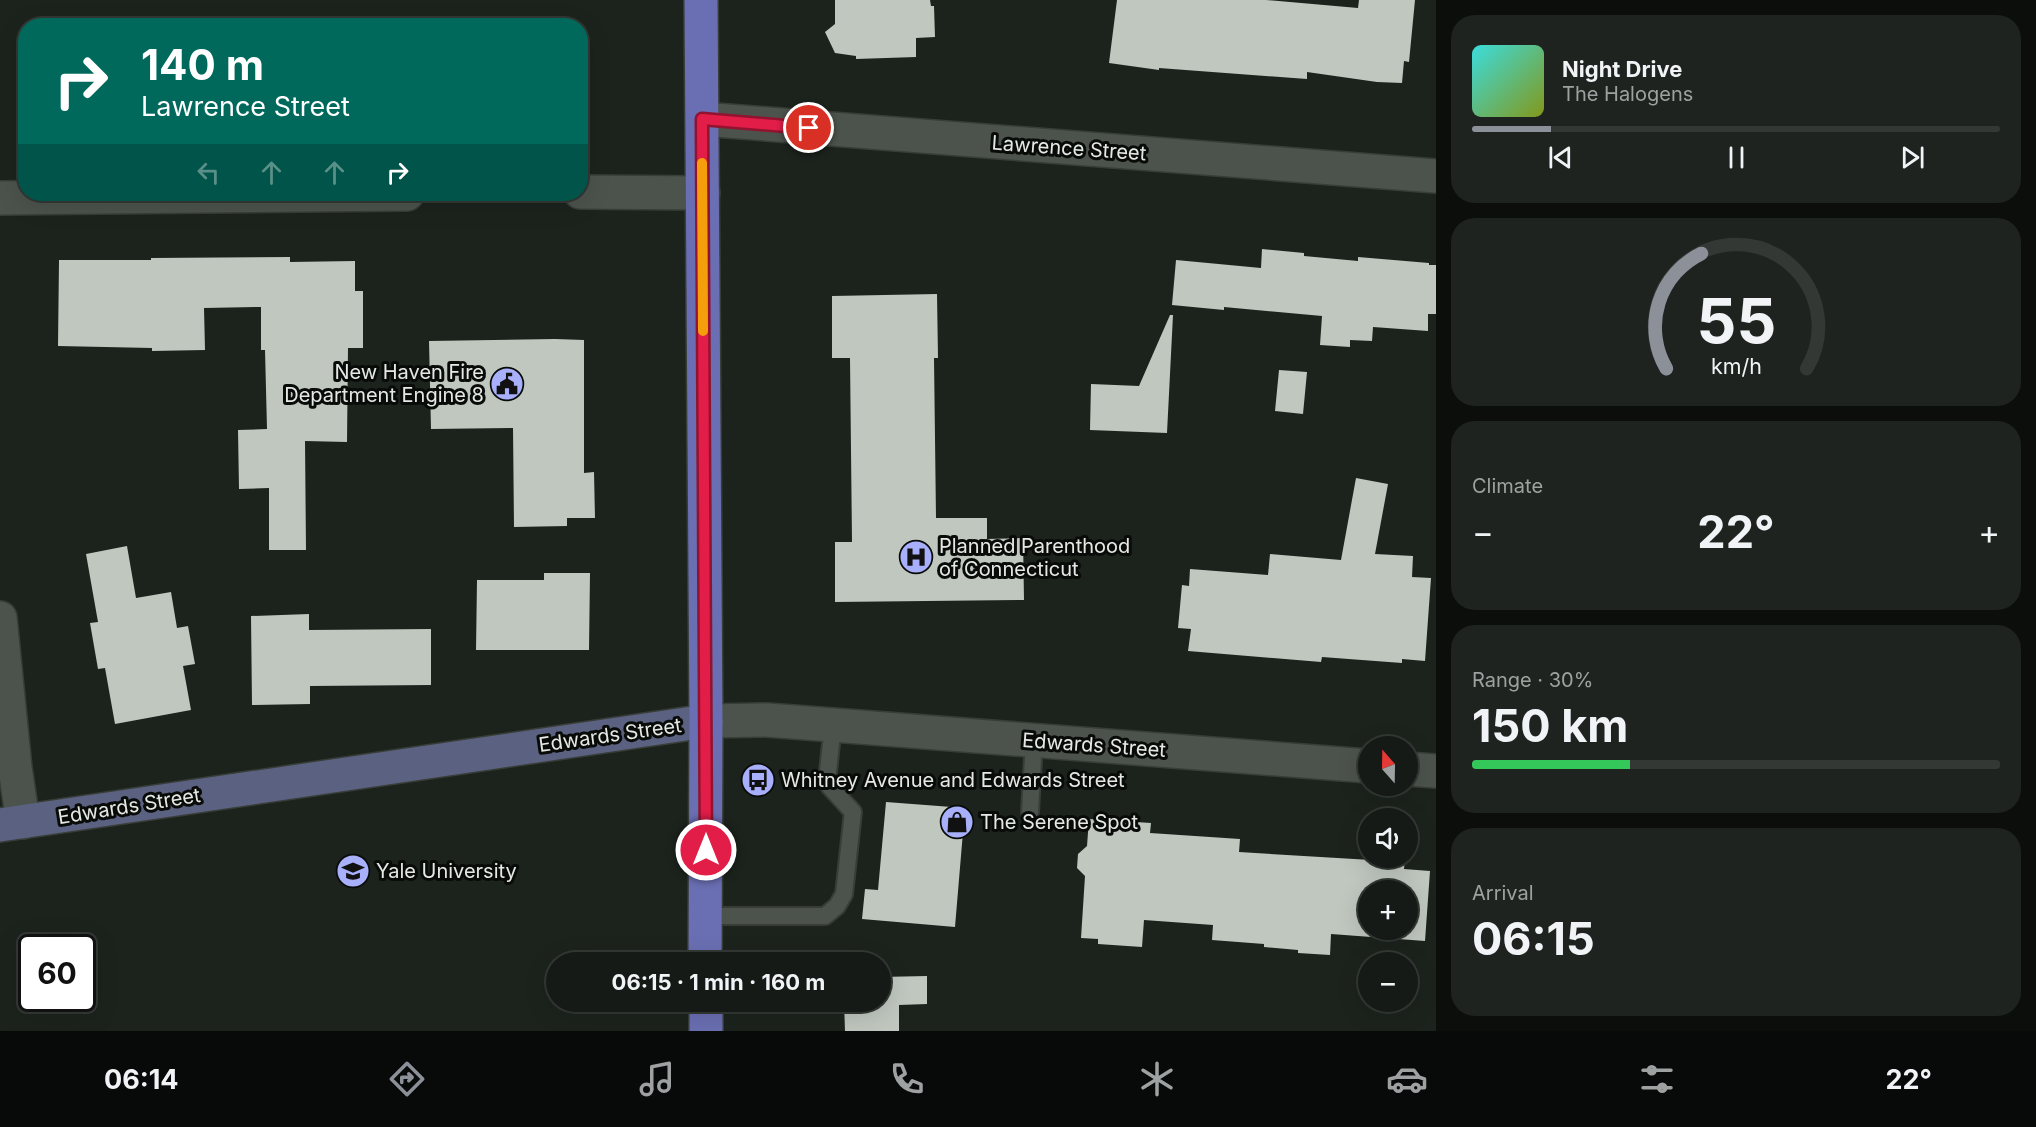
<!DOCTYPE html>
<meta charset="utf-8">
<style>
body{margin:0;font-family:Inter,sans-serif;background:#1e231f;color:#f1f3f6;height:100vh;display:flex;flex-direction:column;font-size:22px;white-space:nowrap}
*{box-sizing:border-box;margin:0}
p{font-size:20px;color:#9da1a1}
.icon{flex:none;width:33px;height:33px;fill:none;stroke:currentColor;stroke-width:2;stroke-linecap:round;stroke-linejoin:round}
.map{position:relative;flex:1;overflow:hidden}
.drawer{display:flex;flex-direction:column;gap:15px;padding:15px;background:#0c0e0c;width:600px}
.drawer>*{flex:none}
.banner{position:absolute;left:18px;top:18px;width:570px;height:183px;border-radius:24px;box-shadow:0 6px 24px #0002,0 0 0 2px #343835;background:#00695c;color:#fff;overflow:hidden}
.needle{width:39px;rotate:340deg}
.buttons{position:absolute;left:1358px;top:736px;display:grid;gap:12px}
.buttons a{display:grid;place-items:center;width:60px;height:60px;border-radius:50%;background:#151a16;box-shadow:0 6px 24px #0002,0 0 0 2px #343835;font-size:30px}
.speed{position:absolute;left:18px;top:934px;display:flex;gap:12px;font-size:30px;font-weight:700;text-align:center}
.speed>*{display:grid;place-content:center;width:78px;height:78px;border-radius:50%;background:#151a16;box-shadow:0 6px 24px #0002,0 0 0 2px #343835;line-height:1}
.speed .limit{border:3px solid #111;border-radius:9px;background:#fff;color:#111}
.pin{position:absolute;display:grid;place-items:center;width:51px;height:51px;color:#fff;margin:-26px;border:3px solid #fff;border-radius:50%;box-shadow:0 2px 6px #0007}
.me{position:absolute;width:66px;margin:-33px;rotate:0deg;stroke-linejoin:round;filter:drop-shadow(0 0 4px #0008)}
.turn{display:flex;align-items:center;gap:21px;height:126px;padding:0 24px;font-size:27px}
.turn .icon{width:78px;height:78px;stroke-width:2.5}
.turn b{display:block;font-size:42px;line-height:51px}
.lanes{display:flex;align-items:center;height:57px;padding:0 24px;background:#0003;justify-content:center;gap:30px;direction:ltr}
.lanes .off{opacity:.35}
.big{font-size:45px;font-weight:700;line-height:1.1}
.drawer .widget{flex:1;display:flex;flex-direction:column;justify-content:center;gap:9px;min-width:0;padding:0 21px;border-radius:24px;background:#1e231f}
.drawer .dial{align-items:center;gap:0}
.dial svg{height:156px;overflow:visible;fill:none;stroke:#343835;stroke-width:7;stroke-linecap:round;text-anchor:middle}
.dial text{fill:#f1f3f6;stroke:none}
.song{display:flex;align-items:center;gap:18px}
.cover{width:72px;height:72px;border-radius:9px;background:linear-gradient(135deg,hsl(180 70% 55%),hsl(70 70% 35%))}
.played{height:6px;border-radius:3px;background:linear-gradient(90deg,#8c9099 15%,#343835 15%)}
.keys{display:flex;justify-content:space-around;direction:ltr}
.heat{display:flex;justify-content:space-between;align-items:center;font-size:33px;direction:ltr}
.charge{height:9px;border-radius:4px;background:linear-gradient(90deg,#34c759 30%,#343835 0)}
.trip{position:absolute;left:546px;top:952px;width:345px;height:60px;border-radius:30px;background:#151a16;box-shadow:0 6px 24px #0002,0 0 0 2px #343835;font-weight:700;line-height:60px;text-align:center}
.dock{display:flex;height:96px;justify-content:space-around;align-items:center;background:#080a09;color:#9da1a1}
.dock .icon{width:42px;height:42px}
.dock .selected{color:#8c9099}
.dock b{font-size:27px;color:#f1f3f6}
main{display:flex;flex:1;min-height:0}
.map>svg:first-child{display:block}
</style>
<main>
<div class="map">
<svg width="1436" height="1031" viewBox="0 0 1436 1031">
<rect width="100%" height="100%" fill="#1c231d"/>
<path fill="#bfc7bf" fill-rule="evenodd" d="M835 0H930L931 6H934L935 37 916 38V57L856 59V56L835 53 825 32 835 24Z
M1117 0H1266L1358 8 1359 0H1415L1409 62 1404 61 1402 83 1377 82 1307 72V79L1159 68V70L1109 63Z
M1262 249 1304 253V256L1358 261V257L1429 263V265H1436V314H1428V331L1373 327 1372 341 1350 340V347L1320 345 1322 316 1224 307V310L1172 305 1176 260 1261 268Z
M290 257V262L355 261V291H363V348H348L347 442 305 441 306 550H269V488L239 489 238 430 267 429 265 350H261V307L204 308 205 350 152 351V348L58 346 59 260H151V258Z
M937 294 938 358H934L936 518H987V539L1023 538 1024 600 835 602V542H852L850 358H832V296Z
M1170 315H1173L1167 433 1090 430 1091 384 1139 386Z
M555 339 584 340V473L594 472 595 518H567V526L514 527 513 428 431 429 429 341Z
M1279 370 1307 372 1303 414 1275 411Z
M1356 478 1388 484 1375 554 1413 556 1412 577 1431 578 1425 661 1402 659V663L1322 657 1321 662 1188 651 1191 629 1178 628 1182 585 1189 586 1190 569 1268 575 1270 554 1341 560Z
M127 546 136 598 171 592 177 628 188 626 195 664 183 666 191 710 115 724 105 668 98 669 90 623 98 622 86 554Z
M544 573H590L589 650H476L477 580H544Z
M309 614V630L431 629V685L310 686V704L252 705 251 616Z
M886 802 965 808 955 927 862 919 865 889 878 890Z
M1089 819 1151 823 1150 833 1240 839 1239 852 1371 860V858L1405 859 1404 869 1430 871 1425 941 1331 934 1330 955 1298 953V950L1264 947V944L1212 940 1213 925 1144 920 1142 947 1098 944V939L1081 938 1085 876 1077 868 1078 854 1087 846ZM1368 891H1407V930H1368Z
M927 976V1004L899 1005V1031H845L844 1002H880V977Z"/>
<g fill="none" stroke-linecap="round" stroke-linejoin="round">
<g stroke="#383d38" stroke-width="20">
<path id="service" d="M1030 812 1034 740
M705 916H825L837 906 844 894 853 812 830 787 827 781 833 725"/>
</g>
<g stroke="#383d38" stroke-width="36">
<path id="minor" d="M702 119 1436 176
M580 192 703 193
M0 198 407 194
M0 618 15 768 23 822"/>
</g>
<g stroke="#383d38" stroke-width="36">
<path id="tertiary" d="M706 721 767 720 833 725 1368 766
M1407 769 1436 771"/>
</g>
<g stroke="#383d38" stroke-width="36">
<path id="secondary" d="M0 825 706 721"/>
</g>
<g stroke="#383d38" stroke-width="36">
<path id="primary" d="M701 0 706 721 705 963
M706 1002V1031"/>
</g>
<use href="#service" stroke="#4c534c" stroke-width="16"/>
<use href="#minor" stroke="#4c534c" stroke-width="33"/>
<use href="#tertiary" stroke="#4c534c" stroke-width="33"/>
<use href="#secondary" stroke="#5b6180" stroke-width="33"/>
<use href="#primary" stroke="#6a6fb3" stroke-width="33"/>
</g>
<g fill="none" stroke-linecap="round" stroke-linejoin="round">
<g stroke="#92132f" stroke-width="15">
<path id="route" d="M706 850 702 119 809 128"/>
</g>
<use href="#route" stroke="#e11d48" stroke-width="10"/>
<path stroke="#f59e0b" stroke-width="10" d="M702 163 703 331"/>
</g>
<defs>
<g id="civic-disc" transform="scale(1.725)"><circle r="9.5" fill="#a8b0fc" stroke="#090b09"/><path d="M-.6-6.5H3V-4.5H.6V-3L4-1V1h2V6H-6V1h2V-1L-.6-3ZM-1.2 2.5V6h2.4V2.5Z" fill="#111"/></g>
<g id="hospital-disc" transform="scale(1.725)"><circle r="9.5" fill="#a8b0fc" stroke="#090b09"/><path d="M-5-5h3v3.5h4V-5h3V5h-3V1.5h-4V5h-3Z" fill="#111"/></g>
<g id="bus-disc" transform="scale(1.725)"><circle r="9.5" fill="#a8b0fc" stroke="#090b09"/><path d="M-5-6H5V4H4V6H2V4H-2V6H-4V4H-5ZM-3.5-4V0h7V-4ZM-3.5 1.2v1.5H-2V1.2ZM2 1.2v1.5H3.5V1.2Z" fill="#111"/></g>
<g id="shop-disc" transform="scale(1.725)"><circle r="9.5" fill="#a8b0fc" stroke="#090b09"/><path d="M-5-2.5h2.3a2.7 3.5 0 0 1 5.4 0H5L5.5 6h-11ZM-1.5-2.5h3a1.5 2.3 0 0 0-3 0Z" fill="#111"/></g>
<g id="university-disc" transform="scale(1.725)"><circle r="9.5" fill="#a8b0fc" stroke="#090b09"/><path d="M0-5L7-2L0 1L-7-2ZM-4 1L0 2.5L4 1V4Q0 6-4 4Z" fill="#111"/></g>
</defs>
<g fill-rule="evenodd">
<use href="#civic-disc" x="507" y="384"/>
<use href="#hospital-disc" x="916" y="557"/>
<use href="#bus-disc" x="758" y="780"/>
<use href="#shop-disc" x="957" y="822"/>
<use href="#university-disc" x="353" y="871"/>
</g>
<g text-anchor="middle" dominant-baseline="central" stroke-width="6" stroke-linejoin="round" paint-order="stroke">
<g font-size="20" fill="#e4e9e5" stroke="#090b09">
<text transform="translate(1069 148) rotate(4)">Lawrence Street</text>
<text transform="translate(610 735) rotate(-8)">Edwards Street</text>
<text transform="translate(1094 745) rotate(4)">Edwards Street</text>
<text transform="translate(129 806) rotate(-9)">Edwards Street</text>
</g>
<g font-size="20" fill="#e4e9e5" stroke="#090b09" text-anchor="start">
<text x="484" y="372" text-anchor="end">New Haven Fire<tspan x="484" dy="23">Department Engine 8</tspan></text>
<text x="939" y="546">Planned Parenthood<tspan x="939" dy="23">of Connecticut</tspan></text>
<text x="781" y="780">Whitney Avenue and Edwards Street</text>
<text x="980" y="822">The Serene Spot</text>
<text x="376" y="871">Yale University</text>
</g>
</g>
</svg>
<div class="buttons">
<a><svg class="needle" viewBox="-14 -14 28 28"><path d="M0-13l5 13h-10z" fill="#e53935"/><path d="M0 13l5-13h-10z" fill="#9da1a1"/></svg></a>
<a><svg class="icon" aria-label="sound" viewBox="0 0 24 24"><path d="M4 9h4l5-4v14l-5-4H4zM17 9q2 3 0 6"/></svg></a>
<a>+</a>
<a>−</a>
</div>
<div class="speed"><div class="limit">60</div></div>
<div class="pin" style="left:809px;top:128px;background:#d93025"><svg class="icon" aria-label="arrive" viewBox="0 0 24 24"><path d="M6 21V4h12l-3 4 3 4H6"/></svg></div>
<svg class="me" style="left:706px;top:850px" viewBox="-20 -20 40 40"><circle r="17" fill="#e11d48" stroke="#fff" stroke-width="3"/><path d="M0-11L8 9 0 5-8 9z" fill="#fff"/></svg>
<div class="trip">06:15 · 1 min · 160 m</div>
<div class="banner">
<div class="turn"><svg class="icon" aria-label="right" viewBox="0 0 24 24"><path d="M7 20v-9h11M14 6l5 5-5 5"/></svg><div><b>140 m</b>Lawrence Street</div></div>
<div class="lanes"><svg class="icon off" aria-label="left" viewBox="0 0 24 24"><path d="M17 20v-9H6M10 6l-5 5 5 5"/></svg><svg class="icon off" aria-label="ahead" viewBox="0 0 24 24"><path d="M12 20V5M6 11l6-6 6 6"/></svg><svg class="icon off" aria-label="ahead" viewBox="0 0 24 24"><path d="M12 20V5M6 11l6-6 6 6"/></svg><svg class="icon" aria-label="right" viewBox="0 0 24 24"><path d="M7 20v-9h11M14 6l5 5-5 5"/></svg></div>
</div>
</div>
<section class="drawer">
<div class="widget">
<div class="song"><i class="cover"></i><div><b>Night Drive</b><p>The Halogens</p></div></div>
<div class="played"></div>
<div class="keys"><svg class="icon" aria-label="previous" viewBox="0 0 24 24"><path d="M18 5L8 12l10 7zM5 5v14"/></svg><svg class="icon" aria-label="pause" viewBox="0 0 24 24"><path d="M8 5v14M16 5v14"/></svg><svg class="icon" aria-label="next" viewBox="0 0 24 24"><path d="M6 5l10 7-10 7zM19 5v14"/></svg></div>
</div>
<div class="widget dial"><svg viewBox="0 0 100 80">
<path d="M14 69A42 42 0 1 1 86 69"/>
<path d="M14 69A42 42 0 0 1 32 10" stroke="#8c9099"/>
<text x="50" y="56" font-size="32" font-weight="700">55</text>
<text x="50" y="72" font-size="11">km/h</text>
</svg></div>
<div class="widget"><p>Climate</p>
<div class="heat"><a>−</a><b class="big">22°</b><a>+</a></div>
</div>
<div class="widget"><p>Range · 30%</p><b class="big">150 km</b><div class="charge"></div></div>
<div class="widget"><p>Arrival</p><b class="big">06:15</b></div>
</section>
</main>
<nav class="dock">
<b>06:14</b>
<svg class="icon selected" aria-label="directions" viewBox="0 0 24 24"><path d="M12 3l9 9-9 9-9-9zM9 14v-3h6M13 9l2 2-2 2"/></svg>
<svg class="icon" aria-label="music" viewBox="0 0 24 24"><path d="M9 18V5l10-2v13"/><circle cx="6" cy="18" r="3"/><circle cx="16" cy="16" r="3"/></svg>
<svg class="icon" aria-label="phone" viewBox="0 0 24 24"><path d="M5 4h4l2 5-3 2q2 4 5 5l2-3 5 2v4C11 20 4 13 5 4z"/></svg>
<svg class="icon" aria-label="climate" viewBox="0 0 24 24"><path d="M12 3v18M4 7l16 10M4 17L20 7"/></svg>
<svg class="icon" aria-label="car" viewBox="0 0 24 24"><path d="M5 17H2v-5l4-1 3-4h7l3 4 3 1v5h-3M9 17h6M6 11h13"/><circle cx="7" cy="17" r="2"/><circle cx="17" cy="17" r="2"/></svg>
<svg class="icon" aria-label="filters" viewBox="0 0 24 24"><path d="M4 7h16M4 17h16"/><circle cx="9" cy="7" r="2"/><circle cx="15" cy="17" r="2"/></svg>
<b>22°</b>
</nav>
